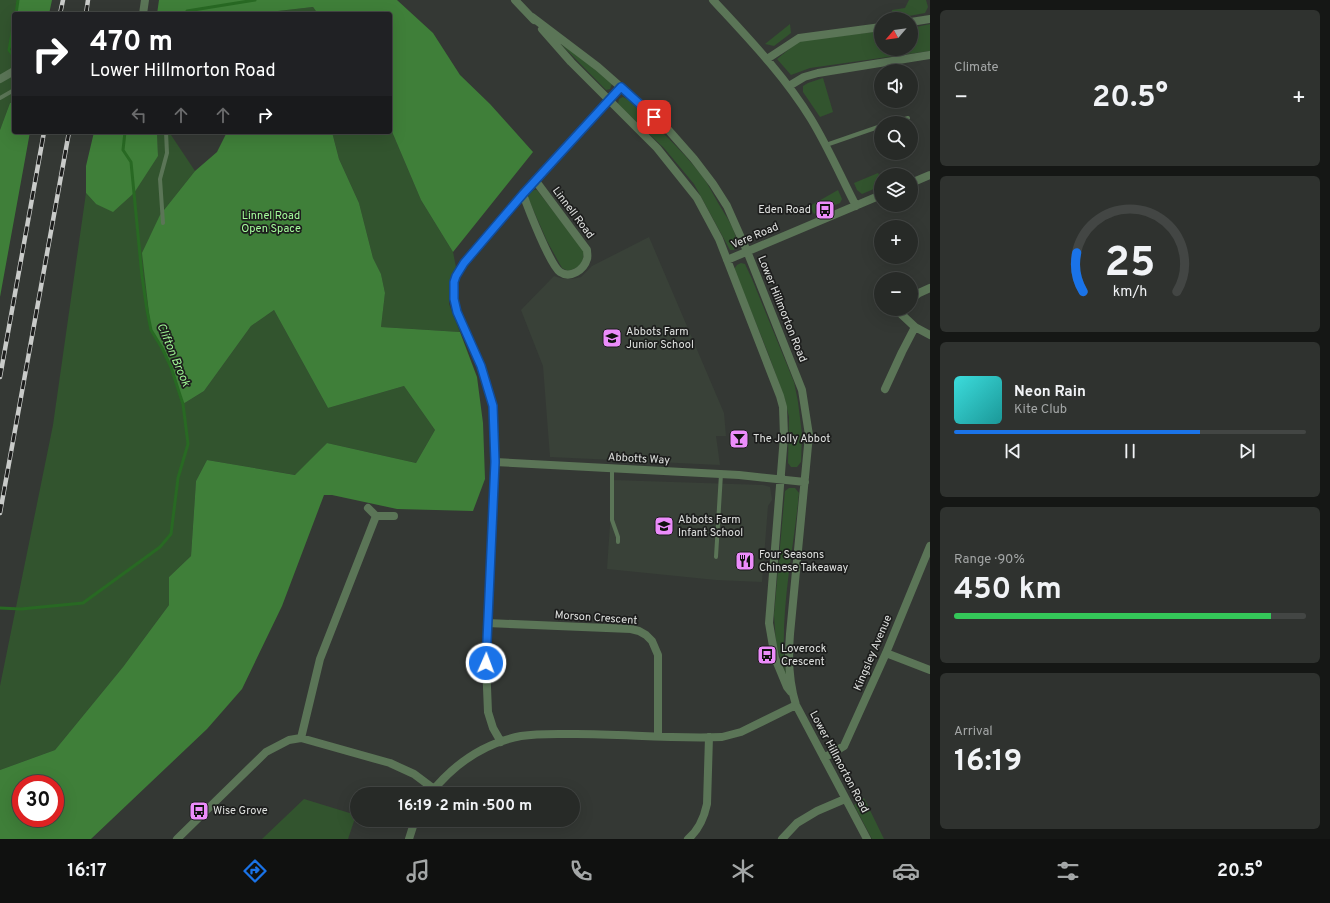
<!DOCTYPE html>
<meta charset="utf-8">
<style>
body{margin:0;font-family:Overpass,sans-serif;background:#2f322f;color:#f1f3f6;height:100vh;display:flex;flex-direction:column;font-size:15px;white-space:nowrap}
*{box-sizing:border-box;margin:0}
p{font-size:13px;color:#a4a7a7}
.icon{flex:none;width:22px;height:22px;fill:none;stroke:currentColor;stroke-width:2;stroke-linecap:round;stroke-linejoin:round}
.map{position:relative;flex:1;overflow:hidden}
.sheet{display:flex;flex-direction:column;gap:10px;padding:10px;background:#151715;width:400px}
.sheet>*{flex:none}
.guide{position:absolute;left:12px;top:12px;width:380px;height:122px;border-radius:4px;box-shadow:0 4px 16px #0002,0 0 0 1px #434644;background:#202124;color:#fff;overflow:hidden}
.needle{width:26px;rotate:242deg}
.fabs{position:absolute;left:874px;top:12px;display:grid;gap:8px}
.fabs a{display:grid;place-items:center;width:44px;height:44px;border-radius:50%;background:#272a27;box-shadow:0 4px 16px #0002,0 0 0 1px #434644;font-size:20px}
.speed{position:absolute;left:12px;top:775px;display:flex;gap:8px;font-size:20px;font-weight:700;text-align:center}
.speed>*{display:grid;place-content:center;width:52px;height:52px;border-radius:50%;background:#272a27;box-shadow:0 4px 16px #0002,0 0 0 1px #434644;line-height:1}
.speed .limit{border:6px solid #d22;background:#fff;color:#111}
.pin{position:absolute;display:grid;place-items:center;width:34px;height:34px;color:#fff;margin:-17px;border-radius:8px;box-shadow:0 2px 6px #0006}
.me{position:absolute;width:44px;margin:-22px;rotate:2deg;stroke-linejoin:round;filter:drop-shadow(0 0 3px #0008)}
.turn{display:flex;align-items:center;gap:14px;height:84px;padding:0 12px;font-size:18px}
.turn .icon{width:52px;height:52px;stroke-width:2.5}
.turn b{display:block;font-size:28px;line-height:34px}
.lanes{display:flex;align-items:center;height:38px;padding:0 12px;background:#0003;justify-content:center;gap:20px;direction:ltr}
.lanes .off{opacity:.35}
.big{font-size:30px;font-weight:700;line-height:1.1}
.sheet .widget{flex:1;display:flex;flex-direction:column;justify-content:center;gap:6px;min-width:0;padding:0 14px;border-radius:6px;background:#2f322f}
.sheet .dial{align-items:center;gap:0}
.dial svg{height:104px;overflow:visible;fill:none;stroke:#434644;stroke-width:7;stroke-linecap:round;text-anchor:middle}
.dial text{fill:#f1f3f6;stroke:none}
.song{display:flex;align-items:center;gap:12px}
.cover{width:48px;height:48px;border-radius:6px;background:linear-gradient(135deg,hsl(180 70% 55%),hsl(180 70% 35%))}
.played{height:4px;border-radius:2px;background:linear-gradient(90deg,#1a73e8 70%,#434644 70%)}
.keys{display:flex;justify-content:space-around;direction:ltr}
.heat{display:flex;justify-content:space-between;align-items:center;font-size:22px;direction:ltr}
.charge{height:6px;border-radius:3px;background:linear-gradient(90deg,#34c759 90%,#434644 0)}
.trip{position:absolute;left:350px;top:787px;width:230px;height:40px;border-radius:20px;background:#272a27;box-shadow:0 4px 16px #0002,0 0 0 1px #434644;font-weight:700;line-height:40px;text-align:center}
.tab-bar{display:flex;height:64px;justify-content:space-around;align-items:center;background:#101110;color:#a4a7a7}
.tab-bar .icon{width:28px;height:28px}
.tab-bar .active{color:#1a73e8}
.tab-bar b{font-size:18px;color:#f1f3f6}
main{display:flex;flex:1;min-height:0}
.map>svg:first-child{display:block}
</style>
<main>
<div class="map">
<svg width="930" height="839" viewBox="0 0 930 839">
<rect width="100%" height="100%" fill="#343834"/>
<path fill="#394138" d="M649 237 724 413 726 436H716L720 465 550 457 543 366 521 310 554 276 564 279H572L581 277 592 266Z
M613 480 763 485 770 487 772 500 768 506 762 582 716 580 607 569Z"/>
<path fill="#32542e" d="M0 0H18L16 14H14V23L9 50 14 53V102L10 103 0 130Z
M909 0H926L928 7 925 13 893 19 892 10 905 8Z
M313 7 318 14H252Z
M790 24 791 33 774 46 765 44Z
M930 24V51L810 68 791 75 777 59 799 41 881 31V49H911V28Z
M559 42 583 59 612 84 610 89 606 90Z
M823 78 833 112 820 117 803 92V86L808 83Z
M623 97 629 100C654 125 681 148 703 177 710 187 716 200 723 211 729 221 741 238 734 250H730L694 184 664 148 618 104 619 99Z
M390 127 421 200 453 252 456 267 449 284V304L460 332 381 327 385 293 381 274 373 258 359 203 339 159 332 132H390Z
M157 132H169L195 171 160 215 151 330 171 367 183 404 204 391 251 326 274 310 328 408 404 386 435 430 416 463 327 443 296 475 207 460 196 481 191 556 169 577V605L123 667 55 750 0 770V686L53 425 86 193 96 204 158 156Z
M878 173 881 178V186L862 194 857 190 854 183Z
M534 190H537L584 251C583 265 580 267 568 271L562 268 547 241 528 198 529 193Z
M838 190 842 199 840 203 814 214 810 206Z
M741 263 745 264 752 279 794 382 798 402 802 434 801 462 797 467H791L788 463 789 417 785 400 768 353 734 269 737 265Z
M789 488H795L799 493C794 546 782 600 784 654 784 664 786 673 788 682L776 644 774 615 785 491Z
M864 798 884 839H872L854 805Z
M304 799 356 815 348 839H262Z"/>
<path fill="#3f7f39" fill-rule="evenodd" d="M18 0H52L49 14H16Z
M159 0H397L433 33 460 75 490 104 533 152 453 252 421 200 390 127V14H318L313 7 252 14H157Z
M14 102V132H30L0 297V130L10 103Z
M94 132H157L158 156 134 193 113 212 96 204 86 193V166Z
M227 132H332L339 159 359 203 373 258 381 274 385 293 381 327 460 332 477 377 483 423 485 479 473 511 397 509 332 495H324L282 606 242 689 207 729 91 839H0V770L55 750 123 667 169 605V577L191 556 196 481 207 460 295 475 327 443 416 463 435 430 404 386 328 408 274 310 251 326 204 391 183 404 171 367 151 330 142 253 160 215 195 171 217 152ZM21 784H55V818H21Z"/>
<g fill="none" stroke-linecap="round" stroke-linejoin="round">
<path stroke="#286923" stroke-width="3" d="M16 14 18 0
M185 14 187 11 255 0
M14 22 9 50 14 57
M0 608 21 609 83 603 160 547 171 534 178 478 188 444 183 404 180 395 171 367 162 348 151 330 147 310 142 276 131 162 123 150 125 132"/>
<path stroke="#5b7557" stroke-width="4" d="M0 98 14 90
M891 123 908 118
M826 145 881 126
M163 223 160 179 167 153 166 132
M612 468V520L618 537V542
M716 557 721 474"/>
<path stroke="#5b7557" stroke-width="8" d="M515 0 534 20
M713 0C748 38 784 75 811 119 828 147 841 177 856 206
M143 14 145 0
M532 17 598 67 664 125 694 159 713 184 727 206 747 251 802 390 809 435 790 634C788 658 789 683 796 705L867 839
M911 22 930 19
M542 29 571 62 657 148 697 198 719 239 780 396 783 407 784 436 769 623 775 658 787 687 791 692
M767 59 799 38 881 27
M0 79 14 71
M789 86 804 77 818 73 930 55
M911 183 930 175
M523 194C528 208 550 265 560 272 570 279 584 270 587 259 588 257 587 253 587 250L535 180
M727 260 881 195
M911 299 919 293 930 288
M890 309 900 313 915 327 930 335
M885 389 902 352 915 327
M495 462 739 475 805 482
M368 508 376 516H394
M487 623 631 629 639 631 646 635 652 641 658 655V736
M886 653 930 670
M301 738 320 659 376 516
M501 742 493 728 488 712 486 663 495 462 493 406 481 366 457 313 454 299V282L456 276 464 263 523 194 621 87
M824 758 844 746 886 653 930 546
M430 794C453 765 484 743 521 736 539 733 558 734 576 734 624 734 673 739 722 737L741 732 796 705
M177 839 266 752 289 740 301 738 390 763 414 774 434 789
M409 839 415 820
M688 839C699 830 704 818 707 804L709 737
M782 839 797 823 817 811 845 799"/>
<g stroke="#c9cbc9" stroke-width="4.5">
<path id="rail" d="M60 14 63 0
M86 14 88 0
M0 377 44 132
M0 513 69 132"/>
</g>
<use href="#rail" stroke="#1d1e1d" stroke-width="3" stroke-dasharray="9" stroke-linecap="butt"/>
</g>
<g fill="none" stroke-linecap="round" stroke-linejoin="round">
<g stroke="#114b97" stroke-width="10">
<path id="route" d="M486 663 495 462 493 406 481 366 457 312 454 299V282L456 276 464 263 523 194 621 87 654 117"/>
</g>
<use href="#route" stroke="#1a73e8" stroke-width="7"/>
</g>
<defs>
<g id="bus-square" transform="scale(1)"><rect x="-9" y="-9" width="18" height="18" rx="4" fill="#ec8cfb" stroke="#1d1e1d"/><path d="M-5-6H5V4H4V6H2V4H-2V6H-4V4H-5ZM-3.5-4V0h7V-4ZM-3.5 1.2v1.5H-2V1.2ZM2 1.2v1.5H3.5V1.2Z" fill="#111"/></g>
<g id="school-square" transform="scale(1)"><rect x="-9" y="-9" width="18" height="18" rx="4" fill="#ec8cfb" stroke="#1d1e1d"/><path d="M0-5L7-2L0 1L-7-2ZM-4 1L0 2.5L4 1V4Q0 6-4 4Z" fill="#111"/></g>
<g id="bar-square" transform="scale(1)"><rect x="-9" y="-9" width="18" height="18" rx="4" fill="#ec8cfb" stroke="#1d1e1d"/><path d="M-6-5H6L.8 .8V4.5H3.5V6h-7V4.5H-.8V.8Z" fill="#111"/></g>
<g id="restaurant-square" transform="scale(1)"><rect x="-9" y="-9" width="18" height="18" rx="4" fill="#ec8cfb" stroke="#1d1e1d"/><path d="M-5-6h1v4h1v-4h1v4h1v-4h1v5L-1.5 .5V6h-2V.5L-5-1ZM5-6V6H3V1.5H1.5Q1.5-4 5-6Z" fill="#111"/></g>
</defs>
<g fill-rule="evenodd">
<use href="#bus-square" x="825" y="210"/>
<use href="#school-square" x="612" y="338"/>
<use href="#bar-square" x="739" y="439"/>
<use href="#school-square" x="664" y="526"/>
<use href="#restaurant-square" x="745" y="561"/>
<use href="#bus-square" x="767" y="655"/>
<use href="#bus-square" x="199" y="811"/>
</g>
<g text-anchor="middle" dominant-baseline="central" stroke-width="3.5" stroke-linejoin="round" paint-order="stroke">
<g font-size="11" fill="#dfe1df" stroke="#1d1e1d" text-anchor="start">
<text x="811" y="210" text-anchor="end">Eden Road</text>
<text x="626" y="332">Abbots Farm<tspan x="626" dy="13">Junior School</tspan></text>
<text x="753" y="439">The Jolly Abbot</text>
<text x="678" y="520">Abbots Farm<tspan x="678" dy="13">Infant School</tspan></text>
<text x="759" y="555">Four Seasons<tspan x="759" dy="13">Chinese Takeaway</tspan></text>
<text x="781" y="649">Loverock<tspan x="781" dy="13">Crescent</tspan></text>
<text x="213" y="811">Wise Grove</text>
</g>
<g font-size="11" fill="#dfe1df" stroke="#1d1e1d">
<text transform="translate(573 213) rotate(53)">Linnell Road</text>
<text transform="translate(755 236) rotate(-23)">Vere Road</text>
<text transform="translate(782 309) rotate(68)">Lower Hillmorton Road</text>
<text transform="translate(639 459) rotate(3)">Abbotts Way</text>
<text transform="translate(596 618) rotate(4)">Morson Crescent</text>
<text transform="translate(873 653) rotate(-67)">Kingsley Avenue</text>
<text transform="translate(839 762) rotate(62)">Lower Hillmorton Road</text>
</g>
<g font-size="11" fill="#a5fc9c" stroke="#1d1e1d">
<text x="271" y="216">Linnel Road<tspan x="271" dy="13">Open Space</tspan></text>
</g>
<g font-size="12" font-style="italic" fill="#9df393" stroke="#1d1e1d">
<text transform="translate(173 355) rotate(67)">Clifton Brook</text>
</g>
</g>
</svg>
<div class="fabs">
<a><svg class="needle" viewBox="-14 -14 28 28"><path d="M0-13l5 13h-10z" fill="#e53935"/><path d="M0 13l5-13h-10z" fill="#a4a7a7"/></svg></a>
<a><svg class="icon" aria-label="sound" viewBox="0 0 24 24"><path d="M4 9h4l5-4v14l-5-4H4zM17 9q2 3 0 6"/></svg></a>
<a><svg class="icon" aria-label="search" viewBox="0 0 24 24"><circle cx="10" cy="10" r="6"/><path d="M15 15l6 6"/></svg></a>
<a><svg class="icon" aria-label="layers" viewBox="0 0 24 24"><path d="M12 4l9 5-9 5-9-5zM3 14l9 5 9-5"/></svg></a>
<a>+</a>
<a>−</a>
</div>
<div class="speed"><div class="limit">30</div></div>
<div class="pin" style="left:654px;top:117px;background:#d93025"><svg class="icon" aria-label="arrive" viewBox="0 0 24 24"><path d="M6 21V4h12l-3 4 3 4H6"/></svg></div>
<svg class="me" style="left:486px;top:663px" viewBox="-20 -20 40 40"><circle r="17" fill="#1a73e8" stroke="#fff" stroke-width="3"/><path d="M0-11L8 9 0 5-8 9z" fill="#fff"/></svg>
<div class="trip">16:19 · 2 min · 500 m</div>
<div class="guide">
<div class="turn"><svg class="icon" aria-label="right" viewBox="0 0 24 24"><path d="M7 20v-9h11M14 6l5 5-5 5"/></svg><div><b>470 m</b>Lower Hillmorton Road</div></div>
<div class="lanes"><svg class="icon off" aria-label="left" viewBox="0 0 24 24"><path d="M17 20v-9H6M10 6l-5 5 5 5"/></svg><svg class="icon off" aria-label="ahead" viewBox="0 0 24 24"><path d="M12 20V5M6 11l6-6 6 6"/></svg><svg class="icon off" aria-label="ahead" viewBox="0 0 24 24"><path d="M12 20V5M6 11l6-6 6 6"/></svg><svg class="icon" aria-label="right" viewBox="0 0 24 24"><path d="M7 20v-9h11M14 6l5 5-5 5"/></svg></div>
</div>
</div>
<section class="sheet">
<div class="widget"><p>Climate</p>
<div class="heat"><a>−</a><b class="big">20.5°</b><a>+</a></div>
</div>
<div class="widget dial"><svg viewBox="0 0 100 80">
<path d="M14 69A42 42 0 1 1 86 69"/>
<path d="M14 69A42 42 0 0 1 9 39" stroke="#1a73e8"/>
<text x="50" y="56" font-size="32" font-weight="700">25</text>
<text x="50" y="72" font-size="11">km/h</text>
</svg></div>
<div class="widget">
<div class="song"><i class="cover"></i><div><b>Neon Rain</b><p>Kite Club</p></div></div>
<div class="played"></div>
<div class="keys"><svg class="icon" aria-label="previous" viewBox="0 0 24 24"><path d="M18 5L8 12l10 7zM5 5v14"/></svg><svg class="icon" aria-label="pause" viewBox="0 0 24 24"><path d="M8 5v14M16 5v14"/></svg><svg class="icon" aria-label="next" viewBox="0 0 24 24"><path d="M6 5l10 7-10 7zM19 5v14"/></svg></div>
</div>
<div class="widget"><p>Range · 90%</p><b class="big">450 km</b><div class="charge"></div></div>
<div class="widget"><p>Arrival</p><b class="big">16:19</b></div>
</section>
</main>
<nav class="tab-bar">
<b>16:17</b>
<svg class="icon active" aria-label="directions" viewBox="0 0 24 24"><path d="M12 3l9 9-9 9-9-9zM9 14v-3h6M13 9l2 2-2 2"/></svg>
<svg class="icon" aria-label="music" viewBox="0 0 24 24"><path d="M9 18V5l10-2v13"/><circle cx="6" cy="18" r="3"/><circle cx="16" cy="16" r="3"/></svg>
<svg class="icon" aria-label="phone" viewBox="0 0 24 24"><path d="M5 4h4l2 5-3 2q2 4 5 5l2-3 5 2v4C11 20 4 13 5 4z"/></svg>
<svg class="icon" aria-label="climate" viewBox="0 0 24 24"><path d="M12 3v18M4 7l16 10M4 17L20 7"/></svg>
<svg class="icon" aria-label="car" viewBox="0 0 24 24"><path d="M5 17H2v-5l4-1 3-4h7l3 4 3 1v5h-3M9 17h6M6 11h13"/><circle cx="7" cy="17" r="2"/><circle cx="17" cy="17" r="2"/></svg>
<svg class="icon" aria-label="filters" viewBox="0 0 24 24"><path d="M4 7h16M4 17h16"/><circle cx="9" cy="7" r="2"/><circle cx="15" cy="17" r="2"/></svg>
<b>20.5°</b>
</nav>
